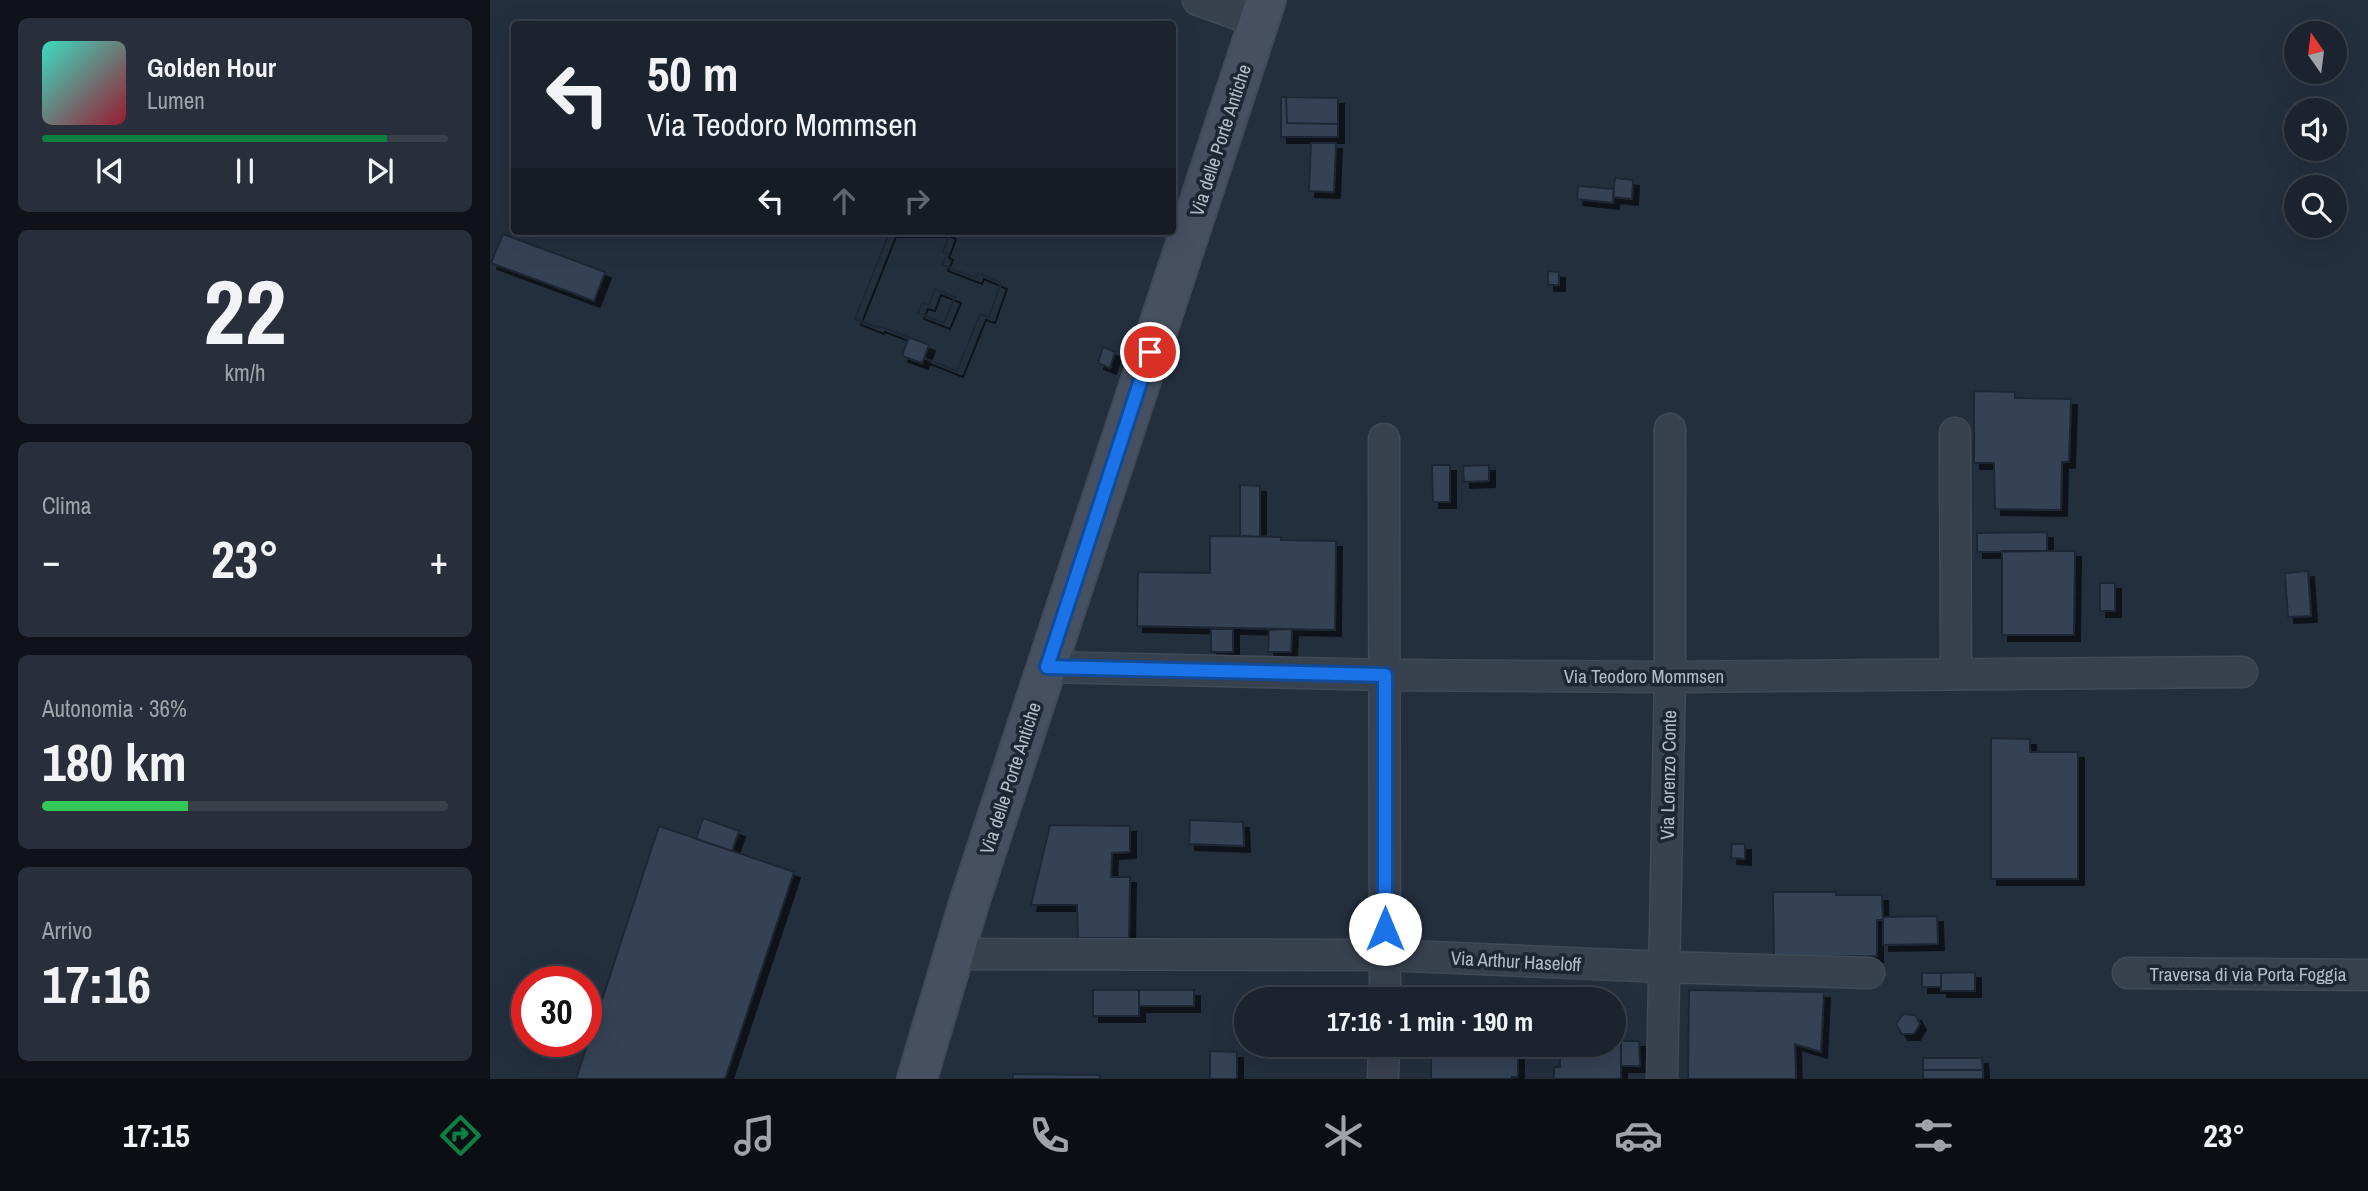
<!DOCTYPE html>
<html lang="it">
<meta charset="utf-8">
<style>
body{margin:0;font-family:"Archivo Narrow",sans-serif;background:#282f3a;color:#f1f3f6;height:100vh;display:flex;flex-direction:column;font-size:26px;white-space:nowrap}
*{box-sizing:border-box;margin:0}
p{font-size:23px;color:#a0a4aa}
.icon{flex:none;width:38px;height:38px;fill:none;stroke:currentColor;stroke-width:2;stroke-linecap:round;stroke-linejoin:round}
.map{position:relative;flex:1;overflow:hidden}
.side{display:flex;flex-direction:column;gap:18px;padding:18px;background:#0f1319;width:490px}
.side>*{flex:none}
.banner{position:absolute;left:21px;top:21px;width:665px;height:214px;border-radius:7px;box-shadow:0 7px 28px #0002,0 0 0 2px #39404a;background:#1b232e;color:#f1f3f6;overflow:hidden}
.needle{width:46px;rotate:346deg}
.buttons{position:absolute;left:1794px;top:21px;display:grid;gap:14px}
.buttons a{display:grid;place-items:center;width:63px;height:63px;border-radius:50%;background:#1b232e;box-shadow:0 7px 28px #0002,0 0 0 2px #39404a;font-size:35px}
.speed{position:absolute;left:21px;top:966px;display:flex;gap:14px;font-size:35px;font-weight:700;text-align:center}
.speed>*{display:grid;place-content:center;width:91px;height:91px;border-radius:50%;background:#1b232e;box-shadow:0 7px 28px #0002,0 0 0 2px #39404a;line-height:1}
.speed .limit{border:10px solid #d22;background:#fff;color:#111}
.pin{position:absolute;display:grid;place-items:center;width:60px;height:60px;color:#fff;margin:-30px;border:4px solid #fff;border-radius:50%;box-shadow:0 2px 7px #0007}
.me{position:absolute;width:77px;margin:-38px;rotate:0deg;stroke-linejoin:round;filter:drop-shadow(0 0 5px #0008)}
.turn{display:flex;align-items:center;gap:24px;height:147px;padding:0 21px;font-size:32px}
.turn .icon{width:91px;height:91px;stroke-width:2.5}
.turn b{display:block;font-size:49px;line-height:60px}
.lanes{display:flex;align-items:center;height:66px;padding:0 21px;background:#0003;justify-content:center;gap:35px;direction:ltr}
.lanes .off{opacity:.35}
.big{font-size:52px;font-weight:700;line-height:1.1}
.side .tile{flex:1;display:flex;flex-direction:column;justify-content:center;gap:10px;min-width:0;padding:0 24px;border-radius:10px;background:#282f3a}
.side .dial{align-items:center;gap:0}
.dial b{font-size:91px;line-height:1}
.song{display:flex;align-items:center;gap:21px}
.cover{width:84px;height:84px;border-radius:10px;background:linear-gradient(135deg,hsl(170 70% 55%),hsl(350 70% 35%))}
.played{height:7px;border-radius:4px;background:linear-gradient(90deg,#0b8043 85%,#39404a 85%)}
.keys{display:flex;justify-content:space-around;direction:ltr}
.heat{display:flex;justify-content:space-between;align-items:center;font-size:38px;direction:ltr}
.charge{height:10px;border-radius:5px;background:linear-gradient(90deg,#34c759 36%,#39404a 0)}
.trip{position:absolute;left:744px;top:987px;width:392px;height:70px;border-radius:35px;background:#1b232e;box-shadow:0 7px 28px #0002,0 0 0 2px #39404a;font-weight:700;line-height:70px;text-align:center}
.tabs{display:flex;height:112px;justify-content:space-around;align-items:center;background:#0b0e12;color:#a0a4aa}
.tabs .icon{width:49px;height:49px}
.tabs .selected{color:#0b8043}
.tabs b{font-size:32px;color:#f1f3f6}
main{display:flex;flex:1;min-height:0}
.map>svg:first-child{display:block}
</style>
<main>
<section class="side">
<div class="tile">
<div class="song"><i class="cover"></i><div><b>Golden Hour</b><p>Lumen</p></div></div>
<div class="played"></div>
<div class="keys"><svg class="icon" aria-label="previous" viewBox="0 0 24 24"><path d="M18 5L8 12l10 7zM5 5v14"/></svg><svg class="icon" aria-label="pause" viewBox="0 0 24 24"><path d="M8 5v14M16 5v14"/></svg><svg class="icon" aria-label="next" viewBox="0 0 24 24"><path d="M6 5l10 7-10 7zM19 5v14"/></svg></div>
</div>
<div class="tile dial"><b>22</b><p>km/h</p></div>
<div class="tile"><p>Clima</p>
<div class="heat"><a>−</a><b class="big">23°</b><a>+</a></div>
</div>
<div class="tile"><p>Autonomia · 36%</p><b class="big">180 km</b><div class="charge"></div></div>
<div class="tile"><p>Arrivo</p><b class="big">17:16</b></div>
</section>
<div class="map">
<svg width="1878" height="1079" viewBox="0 0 1878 1079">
<defs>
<filter id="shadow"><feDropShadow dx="6" dy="6" stdDeviation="0" flood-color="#0009"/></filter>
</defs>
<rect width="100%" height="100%" fill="#242f3e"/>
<path fill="#364354" stroke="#1f2835" stroke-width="2" fill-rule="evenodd" filter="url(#shadow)" d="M791 97H796L797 123 848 124V137H791Z
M796 97 848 98V124L797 123Z
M821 143H846L844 192 819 191Z
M1125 178 1143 180 1142 199 1123 197Z
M1088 186 1124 189 1123 203 1087 199Z
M400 231H455L460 233 453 252 457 254 452 265 486 278 488 273 511 283 499 317 490 314 467 371 434 358 439 345 389 326 388 328 365 319ZM445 289 465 297 454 323 428 313 432 303 439 305Z
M400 231H455L460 233 453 252 457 254 452 265 486 278 488 273 511 283 499 317 490 314 467 371 434 358 439 345 389 326 388 328 365 319ZM445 289 465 297 454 323 428 313 432 303 439 305Z
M13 234 115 272 104 301 1 263Z
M1058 271 1069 272V285H1058Z
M419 337 439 345 432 363 412 356Z
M613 347 625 352 620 368 608 363Z
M1484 391 1525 392V398L1581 399 1579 462H1572L1571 510 1505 509 1504 463H1484Z
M942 465H960V502H943Z
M999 465V481L974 482 973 466Z
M750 485 770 486V537L750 536Z
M1557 532V551L1487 552V533Z
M720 536 791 537V540L846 541 845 630 647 626 648 572 720 573Z
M1512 551H1585L1584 635H1512Z
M1818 571 1821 616 1798 617 1795 573Z
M1610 583H1625V611H1610Z
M721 629H743V652H721Z
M802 629 801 652H778L779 630Z
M1501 738 1540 739V752H1588V879H1501Z
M213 818 249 831 242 851 206 839Z
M700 820 753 822 754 846 699 844Z
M560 825 640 826V852L622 853 621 877H640L639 938H588L587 905H541Z
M169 826 304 872 235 1079H86Z
M1242 844H1255V859L1241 858Z
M1283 892H1346V895H1392L1393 920H1387V956L1284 957Z
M1447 916 1448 944 1393 945V917Z
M1485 972V991H1451V973Z
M1432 973H1451V987H1432Z
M603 990H649V1016H603Z
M649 990H704V1006H649Z
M1199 990 1334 992 1331 1052 1305 1044 1306 1079H1198Z
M1413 1014 1425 1015 1430 1024 1424 1034H1412L1406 1024Z
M1124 1041H1131V1079H1064V1067H1070V1045H1124Z
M1131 1041H1149L1150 1066H1131Z
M941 1045H1028V1077H1022V1079H941Z
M720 1051 747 1052V1079H720Z
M1433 1058H1492L1493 1070H1433Z
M1433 1070H1493V1079H1433Z
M523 1074 610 1075V1079H523Z"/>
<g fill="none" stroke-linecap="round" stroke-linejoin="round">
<g stroke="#414a57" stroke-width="33">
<path id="street" d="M708 0 769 22
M1465 433 1466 674
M894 439 895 999
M557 667 895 675 1180 677 1752 672
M464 954 895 955 1174 967 1379 973
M1638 973 1878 975
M893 1079 894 1045
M1172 1079 1180 677V429"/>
</g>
<g stroke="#414a57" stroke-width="42">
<path id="secondary" d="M427 1079 479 903 776 0"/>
</g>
<use href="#street" stroke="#38414e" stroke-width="30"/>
<use href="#secondary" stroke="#465061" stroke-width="38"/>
</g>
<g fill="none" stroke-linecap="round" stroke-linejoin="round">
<g stroke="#114b97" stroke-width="18">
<path id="route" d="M660 352 557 667 895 675V929"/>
</g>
<use href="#route" stroke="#1a73e8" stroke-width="12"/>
</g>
<g text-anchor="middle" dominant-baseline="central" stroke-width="7" stroke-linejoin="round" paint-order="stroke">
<g font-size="19" fill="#b4bcc9" stroke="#1d2633">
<text transform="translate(730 140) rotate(-72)">Via delle Porte Antiche</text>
<text x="1154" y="676">Via Teodoro Mommsen</text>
<text transform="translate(1178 775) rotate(-89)">Via Lorenzo Conte</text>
<text transform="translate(520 778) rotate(-72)">Via delle Porte Antiche</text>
<text transform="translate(1026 961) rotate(3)">Via Arthur Haseloff</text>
<text x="1758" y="974">Traversa di via Porta Foggia</text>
</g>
</g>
</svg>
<div class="buttons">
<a><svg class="needle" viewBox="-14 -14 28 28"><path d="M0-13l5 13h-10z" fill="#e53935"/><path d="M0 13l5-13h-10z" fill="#a0a4aa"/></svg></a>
<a><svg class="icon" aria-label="sound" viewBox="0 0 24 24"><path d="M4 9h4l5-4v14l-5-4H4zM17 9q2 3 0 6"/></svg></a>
<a><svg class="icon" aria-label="search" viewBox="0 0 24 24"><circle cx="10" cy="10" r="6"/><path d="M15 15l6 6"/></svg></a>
</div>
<div class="speed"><div class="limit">30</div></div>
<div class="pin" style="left:660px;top:352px;background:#d93025"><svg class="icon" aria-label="arrive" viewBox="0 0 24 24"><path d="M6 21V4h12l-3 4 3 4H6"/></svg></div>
<svg class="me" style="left:895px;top:929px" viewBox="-20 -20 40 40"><circle r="19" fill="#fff"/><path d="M0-13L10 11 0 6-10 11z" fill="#1a73e8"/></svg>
<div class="trip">17:16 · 1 min · 190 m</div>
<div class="banner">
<div class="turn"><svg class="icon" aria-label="left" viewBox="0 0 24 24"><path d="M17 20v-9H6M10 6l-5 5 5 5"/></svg><div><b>50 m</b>Via Teodoro Mommsen</div></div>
<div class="lanes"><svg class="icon" aria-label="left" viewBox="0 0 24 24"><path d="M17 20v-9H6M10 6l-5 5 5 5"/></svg><svg class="icon off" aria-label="ahead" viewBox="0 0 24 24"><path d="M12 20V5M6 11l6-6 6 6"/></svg><svg class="icon off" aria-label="right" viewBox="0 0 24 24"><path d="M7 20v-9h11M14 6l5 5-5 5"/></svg></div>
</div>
</div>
</main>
<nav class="tabs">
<b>17:15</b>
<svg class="icon selected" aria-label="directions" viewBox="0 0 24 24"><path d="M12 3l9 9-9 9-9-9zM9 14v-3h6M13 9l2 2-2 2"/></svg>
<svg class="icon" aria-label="music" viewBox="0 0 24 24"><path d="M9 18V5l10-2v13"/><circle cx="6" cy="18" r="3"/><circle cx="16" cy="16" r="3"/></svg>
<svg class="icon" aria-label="phone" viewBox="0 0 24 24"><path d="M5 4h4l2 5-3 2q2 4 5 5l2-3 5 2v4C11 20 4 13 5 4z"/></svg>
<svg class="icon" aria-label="climate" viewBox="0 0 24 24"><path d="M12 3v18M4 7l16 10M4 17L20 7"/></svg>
<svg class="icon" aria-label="car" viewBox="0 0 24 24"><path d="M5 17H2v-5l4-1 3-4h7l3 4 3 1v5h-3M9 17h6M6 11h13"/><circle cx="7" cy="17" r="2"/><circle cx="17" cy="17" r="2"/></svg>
<svg class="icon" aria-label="filters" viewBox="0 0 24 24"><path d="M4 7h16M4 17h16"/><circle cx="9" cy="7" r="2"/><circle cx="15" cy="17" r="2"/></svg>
<b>23°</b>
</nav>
